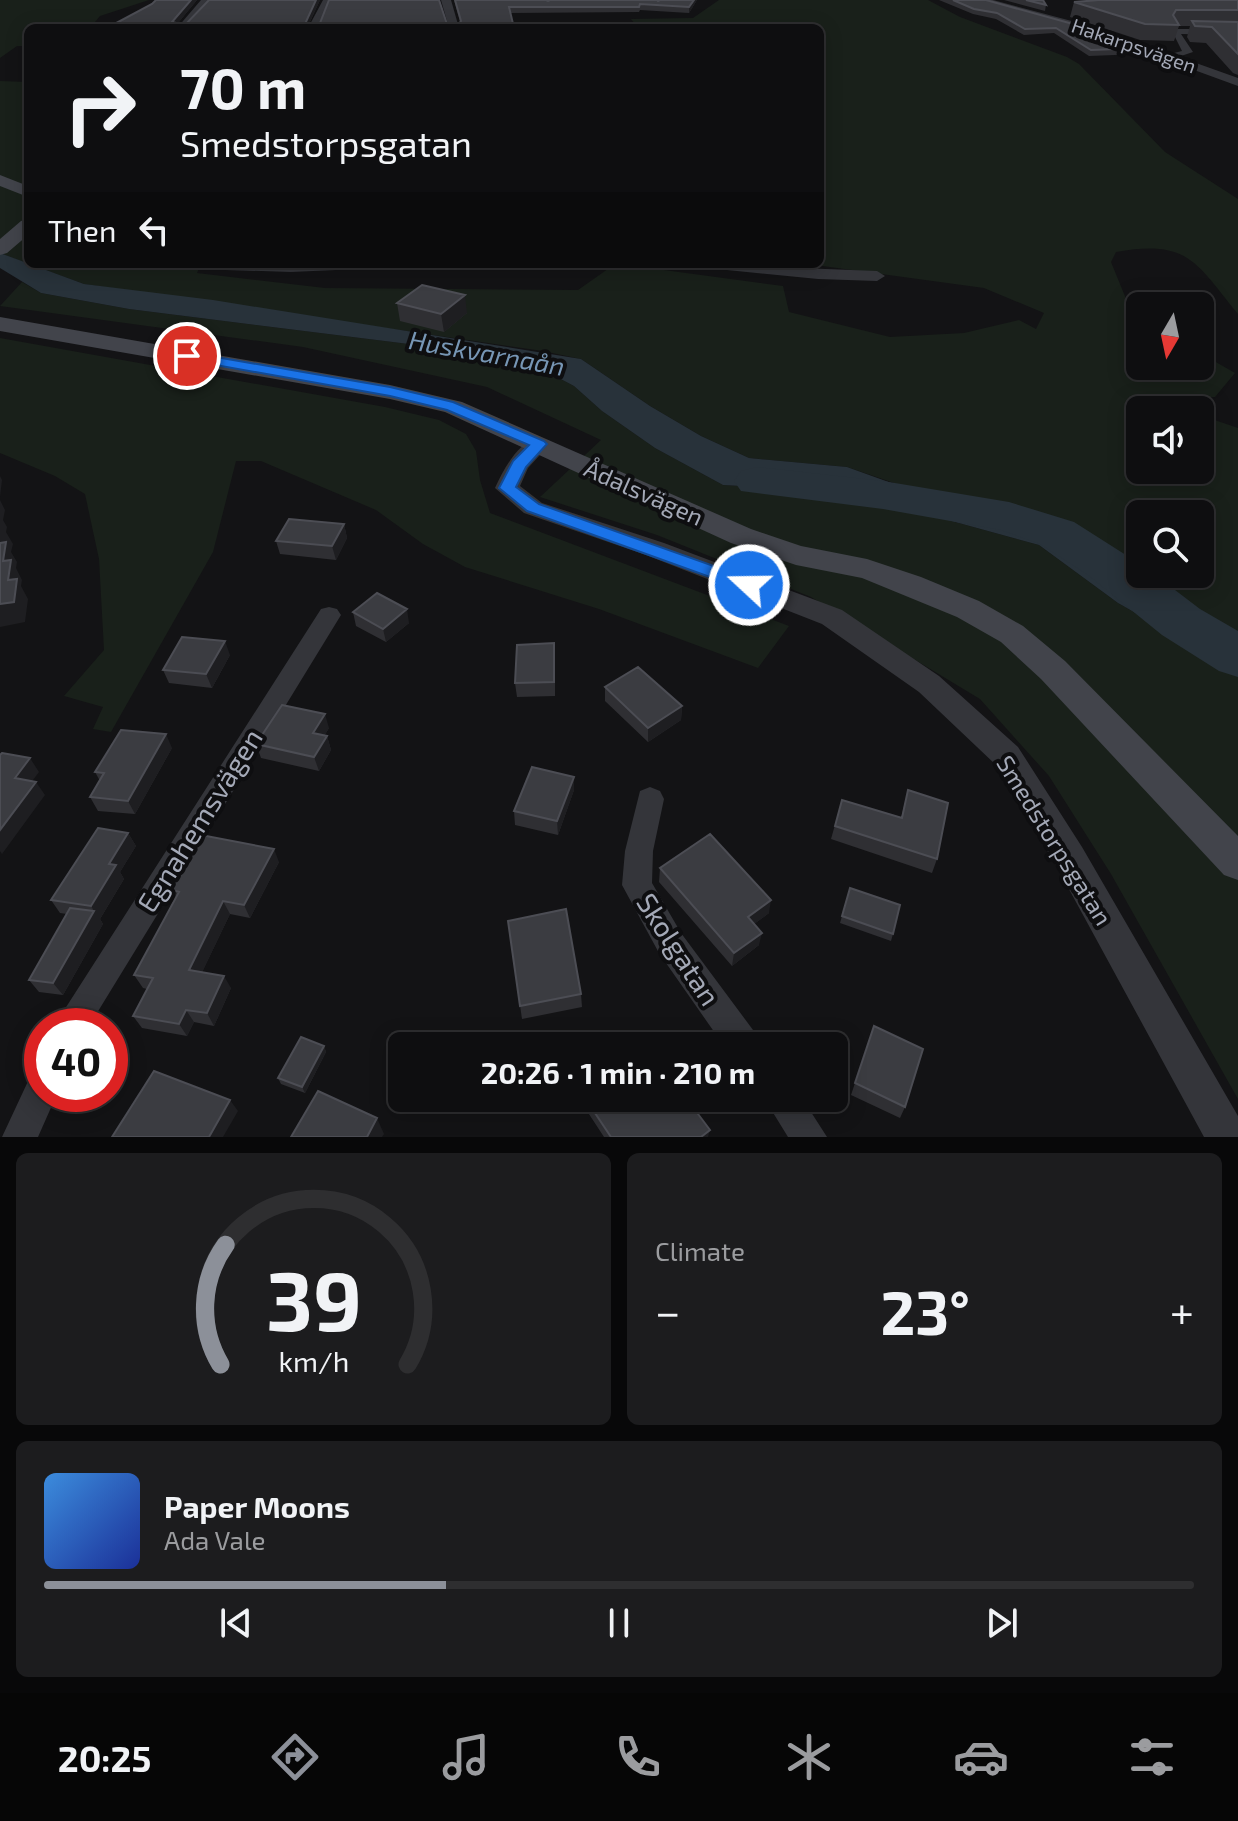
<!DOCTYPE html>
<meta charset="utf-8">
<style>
body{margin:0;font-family:"Exo 2",sans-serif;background:#1c1c1e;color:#f1f3f6;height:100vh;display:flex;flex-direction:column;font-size:30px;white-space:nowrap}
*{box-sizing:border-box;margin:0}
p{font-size:26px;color:#9b9c9f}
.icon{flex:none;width:44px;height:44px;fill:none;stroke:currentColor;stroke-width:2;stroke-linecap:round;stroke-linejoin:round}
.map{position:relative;height:1137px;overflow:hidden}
.side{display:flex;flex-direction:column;gap:16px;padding:16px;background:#080809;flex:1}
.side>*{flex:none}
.hud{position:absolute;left:24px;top:24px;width:800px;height:244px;border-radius:12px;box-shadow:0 4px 20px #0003,0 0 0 2px #2e2e30;background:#0e0e10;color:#f1f3f6;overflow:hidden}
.needle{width:52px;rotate:189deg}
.buttons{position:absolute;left:1126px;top:292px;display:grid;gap:16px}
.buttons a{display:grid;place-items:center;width:88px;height:88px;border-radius:12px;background:#0e0e10;box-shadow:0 4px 20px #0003,0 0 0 2px #2e2e30;font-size:40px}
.speed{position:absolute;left:24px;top:1008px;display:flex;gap:16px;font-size:40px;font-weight:700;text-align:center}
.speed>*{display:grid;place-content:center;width:104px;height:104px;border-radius:50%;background:#0e0e10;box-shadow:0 4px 20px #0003,0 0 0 2px #2e2e30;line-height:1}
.speed .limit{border:12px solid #d22;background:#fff;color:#111}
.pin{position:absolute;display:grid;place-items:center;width:68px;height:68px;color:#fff;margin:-34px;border:4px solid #fff;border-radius:50%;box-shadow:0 2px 8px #0007}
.me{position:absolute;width:88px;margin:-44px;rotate:291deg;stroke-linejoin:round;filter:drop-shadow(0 0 6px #0008)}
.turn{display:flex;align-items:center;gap:28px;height:168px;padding:0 24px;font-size:36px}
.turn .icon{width:104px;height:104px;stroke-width:2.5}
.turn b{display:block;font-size:56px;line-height:68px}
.then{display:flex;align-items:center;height:76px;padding:0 24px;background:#0003;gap:16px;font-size:30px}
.big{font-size:60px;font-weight:700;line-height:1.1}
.side .tile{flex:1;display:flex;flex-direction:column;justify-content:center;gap:12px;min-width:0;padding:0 28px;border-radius:12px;background:#1c1c1e}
.side .dial{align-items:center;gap:0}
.dial svg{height:208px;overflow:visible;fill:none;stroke:#2e2e30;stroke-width:7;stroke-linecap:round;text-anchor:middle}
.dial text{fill:#f1f3f6;stroke:none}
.song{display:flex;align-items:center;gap:24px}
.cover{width:96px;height:96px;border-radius:12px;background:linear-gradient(135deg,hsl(210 70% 55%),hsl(230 70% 35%))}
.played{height:8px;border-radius:4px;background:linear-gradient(90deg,#8c9099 35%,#2e2e30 35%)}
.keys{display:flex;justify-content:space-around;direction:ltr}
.heat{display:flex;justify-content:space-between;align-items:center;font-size:44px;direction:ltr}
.side .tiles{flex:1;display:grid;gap:16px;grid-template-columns:1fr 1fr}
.tile:last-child{grid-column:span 2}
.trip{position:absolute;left:388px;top:1032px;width:460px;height:80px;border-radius:12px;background:#0e0e10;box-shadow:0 4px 20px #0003,0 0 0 2px #2e2e30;font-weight:700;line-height:80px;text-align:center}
.tab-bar{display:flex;height:128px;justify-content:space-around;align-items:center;background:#060606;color:#9b9c9f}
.tab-bar .icon{width:56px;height:56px}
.tab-bar .active{color:#8c9099}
.tab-bar b{font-size:36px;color:#f1f3f6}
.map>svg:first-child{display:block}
</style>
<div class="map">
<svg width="1238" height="1137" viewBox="0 0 1238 1137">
<rect width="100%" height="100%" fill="#131315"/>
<path fill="#19201a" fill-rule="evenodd" d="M0 0H149L100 16 90 28H28V46H17L0 58Z
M719 0H928L960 17 1067 57 1079 64 1165 152 1238 199V314C1196 263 1189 239 1116 252L1111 262 1131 311 1140 317V366H1200V353L1235 373 1215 397 1157 400 1185 410H1140V470H1200V415L1238 428V645L1132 590 1104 558 988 505 897 484 847 467 749 458 701 436 650 406 581 359 543 351 84 284 29 264H201L197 273 325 288 578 290 615 264H667L664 270 783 286 789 312 890 337 964 333 1019 320 1036 329 1044 313 984 288 808 264H820V28H631L634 23 631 19 693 18ZM1140 514H1200V574H1140Z
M0 81 28 82V264L0 253Z
M22 282 41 293 129 309 473 352 536 366 574 386 602 411 655 448 723 485 846 492 1039 545 1118 603 1238 671V1099L1111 874 1049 776 980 699 811 597 657 535 540 497 601 440 487 387 303 347 0 306Z
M0 338 385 407 439 420 466 434 476 451 480 480 490 513 789 626 758 668 599 609 465 567 423 544 376 510 261 461H236L213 552 111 732 93 729 103 707 64 696 104 650 99 559 85 494 55 476 0 453Z"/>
<path fill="#28323a" d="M0 253 84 284 213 300 581 359 650 406 701 436 749 458 847 467 897 485 988 505 1104 558 1132 590 1238 645V671L1118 603 1039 545 846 492 723 485 655 448 602 411 574 386 536 366 473 352 129 309 41 293 0 268Z"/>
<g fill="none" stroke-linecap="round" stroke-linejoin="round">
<path fill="#28323a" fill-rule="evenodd" d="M757 467 883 481 1009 502 1074 522 1140 564V574H1154L1200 609 1238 631V677L1219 671 1162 635 1088 575 1040 544 1001 530 883 509 741 491 734 481 741 471Z"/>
<path fill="#34353a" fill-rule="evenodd" d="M201 0H210L187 28H177Z
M323 0H331L318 28H308Z
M654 0H663L658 4Z
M1171 29H1238V35L1181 34 1193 52 1169 60 1166 55 1182 51Z
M157 264H388L381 268 291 272 164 268Z
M700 264 877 271 885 276 877 281 818 279 707 268Z
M329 607 337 609 341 615 89 1026H54L321 609Z
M650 787 660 791 664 799 653 851 652 883 681 933 756 1034 761 1046H724L659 953 622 885 625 851 640 791Z
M42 1072V1094H57L38 1137H2L30 1077Z
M764 1098H802L827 1137H788Z"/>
<path fill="#34353a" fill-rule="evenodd" d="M441 0H451L459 28H449Z
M977 0H993L1098 28 1238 78V86L1090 32Z
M539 437 550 444 528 468 520 486 542 503 664 543 842 610 939 676 1018 747 1082 847 1238 1116V1137H1204L1058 869 996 765 919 692 822 624 646 555 524 513 495 488C504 469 517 443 539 437Z"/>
<path fill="#42444b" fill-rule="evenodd" d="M0 175 28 186V197L0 186Z
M28 219V235L7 253 0 255V239L21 221Z
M0 317 390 385 462 402 751 529 801 546 867 559 921 577 979 601 1023 626 1065 661 1238 836V880L1224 875 1041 679 1001 642 957 617 862 578 796 565 731 543 445 412 390 399 0 331Z"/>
</g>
<path fill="#2f2f33" d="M156 0H197L178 23 185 25 320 0 309 24 458 25 460 22 454 0H546L548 1 697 0 689 13 640 10 639 12 510 13 514 28H107L152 4Z
M939 0H986L1142 48 1140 54 1089 56 1054 33 1024 35 996 19 973 14Z
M1004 0H1043L1046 5 1045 11Z
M1238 0V75L1233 73 1206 43 1190 42 1187 37 1190 26H1179L1174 41 1140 40 1070 17 1074 2Z
M397 303 467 313 444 332 400 321Z
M344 524 347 538 336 560 280 554 276 541Z
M353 612 409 623 386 642 356 626Z
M230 655 212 688 169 683 163 670Z
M555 657V696L517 697 515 683Z
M605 687 682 706 681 720 648 742 605 701Z
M329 728 324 736H327L331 750 319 771 261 758 256 744Z
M172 748 135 814 98 811 90 797 100 781 95 772Z
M574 777V790L558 835 515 825 514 811Z
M908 790 937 859 932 873 831 839 842 800 901 818Z
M128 833 136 846 120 872 124 879 100 919 103 924 63 995 39 992 29 980 67 914 60 913 51 900Z
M279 862 250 918 230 914 202 972 231 988 214 1026 194 1022 187 1036 142 1028 133 1016 147 989 143 988 134 975 174 900 168 889Z
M660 868 769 913 754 924 759 945 732 966 659 882Z
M850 888 893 934 891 941 840 923Z
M508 921 581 994 582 1007 522 1019Z
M874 1026 905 1107 900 1118 851 1095Z
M324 1046 326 1052 305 1093 281 1084 278 1078Z
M584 1098H670L708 1137H604L585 1108Z"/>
<path fill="#1e1e21" d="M191 0H197L174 28 172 22Z
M316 0H320L307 28 305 24Z
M694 0H697L689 13V7Z
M465 295 467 313 444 332 441 314Z
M0 476 2 480 0 497Z
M0 500 5 510 3 520 7 527 6 532 13 544 11 552 17 562 16 568 22 580 21 586 28 599 25 622 0 627V604L8 580 0 545Z
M344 524 347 538 336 560 332 546Z
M407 609 409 623 386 642 383 629Z
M225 641 230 655 212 688 206 674Z
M682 706 681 720 648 742V728Z
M325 714 329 728 317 747 313 733Z
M166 734 172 748 135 814 128 801Z
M327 736 331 750 319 771 314 757Z
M30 758 39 772 24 792 15 778Z
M574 777V790L558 835 557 821Z
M36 782 45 795 2 854 0 851V830Z
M128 833 136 846 120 872 124 879 100 919 103 924 63 995 53 983 94 911 91 906 109 864Z
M274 849 279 862 250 918 244 905Z
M771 900 769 913 746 930 748 917Z
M223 901 230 914 197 983 189 970Z
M762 933 759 945 732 966 734 953Z
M224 976 231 988 214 1026 207 1013Z
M186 1010 194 1022 187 1036 179 1024Z
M324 1046 326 1052 305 1093 302 1087Z
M230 1100 238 1111 223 1137H209Z
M377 1118 384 1134 382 1137H367Z
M710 1130 708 1137H701Z"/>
<path fill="#3b3c41" stroke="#4c4d54" stroke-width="2" d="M156 0H191L172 22 185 25 209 0H316L305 24 320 23 329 0H439L447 24 458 25 461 21 455 0H546L548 1 550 0H657L658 1 660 0H694L689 7 640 4 639 7H509L514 28H107L152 4Z
M953 0H986L1091 29 1142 48 1091 50 1056 28 1025 29 997 13 974 9Z
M1026 0H1043L1046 5Z
M1099 0H1238V10H1176L1173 15 1179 25 1145 24 1074 2Z
M1192 21 1238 22V54L1212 27 1195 26Z
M422 285 465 295 441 314 397 303Z
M289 519 344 524 332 546 276 541Z
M6 542 3 561 11 560 8 580 17 579 14 602 0 604V543Z
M377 593 407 609 383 629 353 612Z
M182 637 225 641 206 674 163 670Z
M554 643V682L515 683 517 645Z
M638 667 682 706 648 728 605 687Z
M282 705 325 714 313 733 327 736 314 757 256 744Z
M121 730 166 734 128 801 90 797 104 773 95 772Z
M2 753 30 758 15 778 36 782 0 830V755Z
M532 767 574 777 557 821 514 811Z
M908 790 948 803 937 859 835 826 842 800 902 818Z
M98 828 128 833 109 864 116 865 91 906 51 900Z
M710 834 771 900 748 917 762 933 734 953 660 868Z
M201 835 274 849 244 905 223 901 189 970 224 976 207 1013 186 1010 179 1024 133 1016 153 978 134 975 179 892 168 889Z
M850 888 900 905 893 934 842 916Z
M70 908 94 911 53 983 29 980Z
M566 909 581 994 520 1006 508 921Z
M874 1026 923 1049 905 1107 855 1083Z
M301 1037 324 1046 302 1087 278 1078Z
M154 1071 230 1100 209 1137H112Z
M318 1091 377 1118 367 1137H291Z
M585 1098H670L674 1103 680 1098H686L710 1130 701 1137H611Z"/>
<path fill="#1a73e8" stroke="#114b97" stroke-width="2" d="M187 352 390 387 453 402 544 441 547 444 526 467 516 487 539 504 756 581 758 585 756 589H743L527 511 499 488 513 461 529 445 447 410 390 396 182 359 180 356Z"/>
<g text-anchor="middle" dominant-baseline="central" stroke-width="8" stroke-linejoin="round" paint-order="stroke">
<g font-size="20" fill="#a4a9b7" stroke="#0e0e10">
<text transform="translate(1134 45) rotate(19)">Hakarpsvägen</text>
</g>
<g font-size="24" fill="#a4a9b7" stroke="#0e0e10">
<text transform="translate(644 492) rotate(24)">Ådalsvägen</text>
<text transform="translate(1055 840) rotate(58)">Smedstorpsgatan</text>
</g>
<g font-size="26" font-style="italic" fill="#7796b5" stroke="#0e0e10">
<text transform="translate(487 352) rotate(10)">Huskvarnaån</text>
</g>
<g font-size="28" fill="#a4a9b7" stroke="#0e0e10">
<text transform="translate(199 820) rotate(-58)">Egnahemsvägen</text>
<text transform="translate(679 949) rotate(57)">Skolgatan</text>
</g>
</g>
</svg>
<div class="buttons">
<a><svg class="needle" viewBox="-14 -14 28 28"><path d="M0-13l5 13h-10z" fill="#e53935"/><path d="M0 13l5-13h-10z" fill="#9b9c9f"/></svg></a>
<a><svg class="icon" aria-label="sound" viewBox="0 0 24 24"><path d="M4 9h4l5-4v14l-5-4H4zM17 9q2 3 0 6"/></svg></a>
<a><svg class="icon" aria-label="search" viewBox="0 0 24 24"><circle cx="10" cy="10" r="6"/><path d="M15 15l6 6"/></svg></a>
</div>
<div class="speed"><div class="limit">40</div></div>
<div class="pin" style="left:187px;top:356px;background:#d93025"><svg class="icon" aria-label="arrive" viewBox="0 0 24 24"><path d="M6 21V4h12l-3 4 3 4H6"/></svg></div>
<svg class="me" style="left:749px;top:585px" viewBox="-20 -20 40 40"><circle r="17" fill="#1a73e8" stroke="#fff" stroke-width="3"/><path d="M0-11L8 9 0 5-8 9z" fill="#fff"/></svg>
<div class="trip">20:26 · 1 min · 210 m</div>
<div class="hud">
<div class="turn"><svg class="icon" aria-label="right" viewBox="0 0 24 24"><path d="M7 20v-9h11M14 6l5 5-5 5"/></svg><div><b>70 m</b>Smedstorpsgatan</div></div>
<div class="then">Then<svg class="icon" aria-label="left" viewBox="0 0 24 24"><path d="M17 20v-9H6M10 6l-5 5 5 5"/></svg></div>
</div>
</div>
<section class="side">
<div class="tiles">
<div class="tile dial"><svg viewBox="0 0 100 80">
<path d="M14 69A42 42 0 1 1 86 69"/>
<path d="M14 69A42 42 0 0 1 16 23" stroke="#8c9099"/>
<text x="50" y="56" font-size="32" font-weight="700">39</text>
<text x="50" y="72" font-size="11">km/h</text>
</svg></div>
<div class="tile"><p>Climate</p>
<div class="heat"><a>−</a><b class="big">23°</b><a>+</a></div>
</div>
<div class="tile">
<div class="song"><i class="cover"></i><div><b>Paper Moons</b><p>Ada Vale</p></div></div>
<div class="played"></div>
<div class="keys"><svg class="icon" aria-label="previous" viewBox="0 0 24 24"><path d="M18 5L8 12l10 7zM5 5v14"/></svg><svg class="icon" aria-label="pause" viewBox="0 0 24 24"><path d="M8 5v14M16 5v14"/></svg><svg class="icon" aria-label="next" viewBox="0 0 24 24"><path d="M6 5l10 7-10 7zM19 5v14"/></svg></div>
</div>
</div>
</section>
<nav class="tab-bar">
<b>20:25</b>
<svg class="icon active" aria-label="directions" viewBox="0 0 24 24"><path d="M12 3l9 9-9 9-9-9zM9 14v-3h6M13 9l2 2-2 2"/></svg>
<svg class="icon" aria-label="music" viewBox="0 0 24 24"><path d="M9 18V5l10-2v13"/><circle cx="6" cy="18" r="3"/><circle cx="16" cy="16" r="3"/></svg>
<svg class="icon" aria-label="phone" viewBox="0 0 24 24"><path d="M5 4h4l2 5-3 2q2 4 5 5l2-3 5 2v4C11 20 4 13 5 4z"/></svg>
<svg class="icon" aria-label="climate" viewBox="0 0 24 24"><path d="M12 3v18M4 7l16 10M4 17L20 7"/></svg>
<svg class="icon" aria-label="car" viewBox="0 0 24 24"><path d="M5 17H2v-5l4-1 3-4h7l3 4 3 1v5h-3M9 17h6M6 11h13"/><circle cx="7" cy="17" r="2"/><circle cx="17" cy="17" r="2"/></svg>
<svg class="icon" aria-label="filters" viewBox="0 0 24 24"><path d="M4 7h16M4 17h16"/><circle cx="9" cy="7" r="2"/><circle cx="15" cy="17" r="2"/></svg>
</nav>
